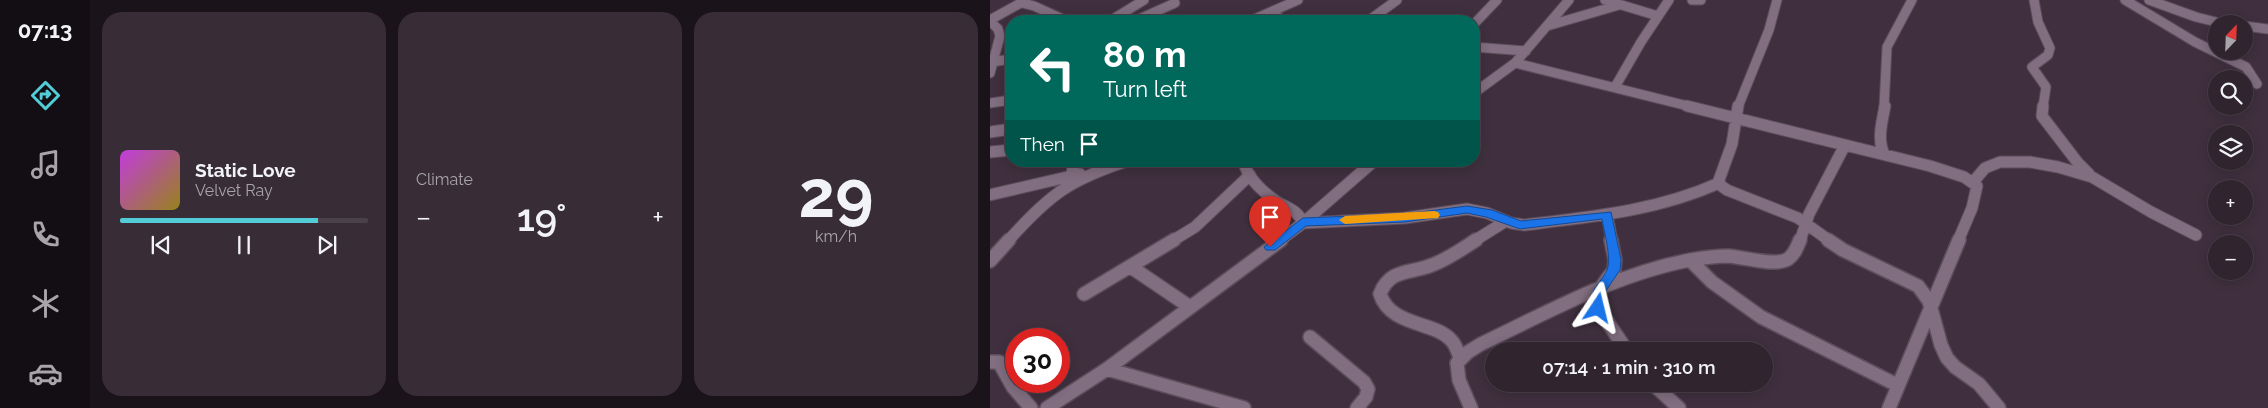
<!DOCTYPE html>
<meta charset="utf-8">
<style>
body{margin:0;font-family:Raleway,sans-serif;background:#382c37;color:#f1f3f6;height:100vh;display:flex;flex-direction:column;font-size:19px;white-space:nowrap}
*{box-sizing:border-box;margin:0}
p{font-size:16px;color:#a8a4aa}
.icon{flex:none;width:28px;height:28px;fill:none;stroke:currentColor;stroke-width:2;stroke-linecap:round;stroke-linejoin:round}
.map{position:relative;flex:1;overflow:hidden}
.panel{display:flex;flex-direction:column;gap:12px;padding:12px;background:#1a141a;width:900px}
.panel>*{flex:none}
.guide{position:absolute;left:15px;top:15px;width:475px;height:152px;border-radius:20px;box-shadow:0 2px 12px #0003,0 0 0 1px #4b414b;background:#00695c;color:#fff;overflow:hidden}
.needle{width:32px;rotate:23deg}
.fabs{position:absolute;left:1218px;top:15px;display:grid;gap:10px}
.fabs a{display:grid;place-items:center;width:45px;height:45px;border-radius:50%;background:#30242f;box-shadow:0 2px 12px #0003,0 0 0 1px #4b414b;font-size:25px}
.speed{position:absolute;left:15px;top:328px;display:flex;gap:10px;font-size:25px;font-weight:700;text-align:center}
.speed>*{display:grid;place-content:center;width:65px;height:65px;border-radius:50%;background:#30242f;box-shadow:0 2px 12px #0003,0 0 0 1px #4b414b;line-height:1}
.speed .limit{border:8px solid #d22;background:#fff;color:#111}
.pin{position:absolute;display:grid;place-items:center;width:42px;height:42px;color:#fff;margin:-51px -21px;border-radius:50% 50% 50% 0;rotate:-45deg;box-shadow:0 0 5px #0007}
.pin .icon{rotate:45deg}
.me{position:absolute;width:55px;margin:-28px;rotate:10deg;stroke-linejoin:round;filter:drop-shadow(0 0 4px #0008)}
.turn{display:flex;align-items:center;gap:18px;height:105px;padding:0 15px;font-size:22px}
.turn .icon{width:65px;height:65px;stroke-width:2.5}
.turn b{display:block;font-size:35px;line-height:42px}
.then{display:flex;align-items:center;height:48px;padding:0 15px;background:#0003;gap:10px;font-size:19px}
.big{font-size:38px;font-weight:600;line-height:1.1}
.panel .tile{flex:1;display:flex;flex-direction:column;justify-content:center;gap:8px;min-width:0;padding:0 18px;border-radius:20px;background:#382c37}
.panel .dial{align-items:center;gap:0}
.dial b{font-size:65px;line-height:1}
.song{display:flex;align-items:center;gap:15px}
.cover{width:60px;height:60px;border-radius:8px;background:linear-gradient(135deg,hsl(290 70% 55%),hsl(50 70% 35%))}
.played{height:5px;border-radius:2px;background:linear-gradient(90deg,#52ccd6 80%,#4b414b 80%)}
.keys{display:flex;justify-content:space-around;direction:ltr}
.heat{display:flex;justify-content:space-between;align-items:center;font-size:28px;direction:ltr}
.panel .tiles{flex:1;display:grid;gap:12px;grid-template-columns:repeat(3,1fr)}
.trip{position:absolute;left:495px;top:342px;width:288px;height:50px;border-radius:25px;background:#30242f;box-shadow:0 2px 12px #0003,0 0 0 1px #4b414b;font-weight:600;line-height:50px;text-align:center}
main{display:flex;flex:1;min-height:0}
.menu{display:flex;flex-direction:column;width:90px;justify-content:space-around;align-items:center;background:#130e13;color:#a8a4aa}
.menu .icon{width:35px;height:35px}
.menu .selected{color:#52ccd6}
.menu b{font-size:22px;color:#f1f3f6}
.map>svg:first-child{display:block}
</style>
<main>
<nav class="menu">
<b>07:13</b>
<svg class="icon selected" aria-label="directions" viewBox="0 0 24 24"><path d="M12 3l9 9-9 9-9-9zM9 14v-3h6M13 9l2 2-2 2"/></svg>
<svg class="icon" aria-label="music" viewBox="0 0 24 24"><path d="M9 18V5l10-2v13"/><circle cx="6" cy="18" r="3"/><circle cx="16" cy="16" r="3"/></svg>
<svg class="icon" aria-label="phone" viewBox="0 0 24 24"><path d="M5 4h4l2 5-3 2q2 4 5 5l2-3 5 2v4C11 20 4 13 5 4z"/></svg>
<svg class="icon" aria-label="climate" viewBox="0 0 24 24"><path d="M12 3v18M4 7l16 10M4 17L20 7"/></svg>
<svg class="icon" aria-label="car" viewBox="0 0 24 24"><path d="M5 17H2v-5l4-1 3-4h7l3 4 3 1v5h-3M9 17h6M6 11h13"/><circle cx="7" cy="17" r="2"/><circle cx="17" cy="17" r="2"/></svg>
</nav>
<section class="panel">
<div class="tiles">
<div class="tile">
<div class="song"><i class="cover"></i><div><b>Static Love</b><p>Velvet Ray</p></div></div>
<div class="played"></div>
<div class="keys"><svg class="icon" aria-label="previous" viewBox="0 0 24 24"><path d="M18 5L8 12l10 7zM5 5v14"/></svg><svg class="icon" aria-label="pause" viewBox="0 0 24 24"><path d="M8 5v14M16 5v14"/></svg><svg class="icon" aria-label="next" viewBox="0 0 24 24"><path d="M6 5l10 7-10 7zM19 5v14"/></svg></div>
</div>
<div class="tile"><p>Climate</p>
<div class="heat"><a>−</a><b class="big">19°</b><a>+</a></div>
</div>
<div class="tile dial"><b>29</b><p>km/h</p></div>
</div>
</section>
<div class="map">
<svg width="1278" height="408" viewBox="0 0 1278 408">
<rect width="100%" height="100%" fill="#40303f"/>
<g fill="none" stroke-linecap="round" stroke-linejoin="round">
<g stroke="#5c4d5b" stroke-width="11">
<path id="minor-far2" d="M615 0 668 16
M702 0H711
M1044 0 1048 22 1060 48 1058 55 1042 67 1056 87 1053 107
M1135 0 1205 42 1256 67 1267 84
M1159 0 1206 17 1234 24
M32 3 44 6 77 21
M281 12 294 21
M0 20 36 0
M0 21 8 29 10 36 0 73
M120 21 154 0
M145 21 185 3
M260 21 308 0
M351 21H398
M378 21 407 0
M484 24 507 0
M557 26 629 5
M1254 26 1278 29
M484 47 536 51
M2 62 21 59
M525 63 702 107
M625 87 651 42 679 0
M484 93 525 63 579 0
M0 103 21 100
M748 107 779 30 787 0
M894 107 897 47 922 0"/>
</g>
<g stroke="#5c4d5b" stroke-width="13">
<path id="minor-far1" d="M697 106 940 166 974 177 987 186 982 208 968 241
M748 106 742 144 729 180 730 185 737 190 808 218 840 241
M1053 106 1052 116 1088 163 1099 174
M0 132 21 129
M0 152 21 150
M894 154C887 139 892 122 895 106
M258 161 255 166C260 180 274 193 286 201 297 208 308 210 313 223L415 218 477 209 497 213 521 223 534 225C600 217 667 211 729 183
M81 176 85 161
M984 181 995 168 1010 162H1040L1068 167 1102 177 1161 212 1206 235
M0 195 90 174
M617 215 622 241
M18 241C59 195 79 180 137 161
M182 241 205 227 260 175
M289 241 313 223 384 161
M484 241 516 221
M810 241 819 214 855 145"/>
</g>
<g stroke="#5c4d5b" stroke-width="16">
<path id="minor" d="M621 240 625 260 624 270 608 291V308L637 351
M838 240 853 250 928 286 939 301 951 345 957 358 965 367 989 384 1009 408
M700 260 722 282 771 317 907 385
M0 261 19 240
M141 267 200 307
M94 294 184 240
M320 337 374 382 378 389 376 397 367 408
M470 358C468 352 466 345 461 340 444 321 401 327 390 294 400 268 420 274 442 265 458 259 472 249 486 240
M0 362H9L23 387 41 408
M117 369 254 408
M663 384 689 408
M57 408 117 369 291 240
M481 408 469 380 467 363 478 352 491 344C558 312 626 274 700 260 712 258 726 256 738 256 753 257 785 267 798 259 805 254 807 247 810 240
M899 408 969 240"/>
</g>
<use href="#minor-far2" stroke="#816e80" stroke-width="9"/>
<use href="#minor-far1" stroke="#816e80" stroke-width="11"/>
<use href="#minor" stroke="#816e80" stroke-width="13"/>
</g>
<path fill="#1a73e8" stroke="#114b97" d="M477 206 502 210 531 221 621 212 631 260 630 270 615 292V308L613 312H604C594 293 611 284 617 270 622 260 614 231 612 219L530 229 496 217 477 213 415 222 316 226 285 250H276L274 247 313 218 415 214Z"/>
<path fill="#f59e0b" d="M444 211 448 212 450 215 448 218 355 224 349 220 355 216Z"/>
</svg>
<div class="fabs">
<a><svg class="needle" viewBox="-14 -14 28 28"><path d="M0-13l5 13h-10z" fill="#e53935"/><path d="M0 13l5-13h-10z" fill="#a8a4aa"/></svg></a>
<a><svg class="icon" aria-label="search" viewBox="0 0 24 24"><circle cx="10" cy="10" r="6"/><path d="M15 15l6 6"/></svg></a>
<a><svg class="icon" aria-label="layers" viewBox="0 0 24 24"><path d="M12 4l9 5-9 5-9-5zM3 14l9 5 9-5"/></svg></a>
<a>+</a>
<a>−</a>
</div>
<div class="speed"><div class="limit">30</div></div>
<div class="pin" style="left:280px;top:247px;background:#d93025"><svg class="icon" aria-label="arrive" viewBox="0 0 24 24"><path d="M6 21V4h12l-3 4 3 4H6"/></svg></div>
<svg class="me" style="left:608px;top:308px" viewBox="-20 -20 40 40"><path d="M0-17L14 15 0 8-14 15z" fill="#1a73e8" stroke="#fff" stroke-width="4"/></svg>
<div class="trip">07:14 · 1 min · 310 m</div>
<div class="guide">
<div class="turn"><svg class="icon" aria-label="left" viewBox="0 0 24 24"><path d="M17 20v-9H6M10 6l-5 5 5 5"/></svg><div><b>80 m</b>Turn left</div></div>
<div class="then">Then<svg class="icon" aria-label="arrive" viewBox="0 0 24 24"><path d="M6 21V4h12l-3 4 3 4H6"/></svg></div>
</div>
</div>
</main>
